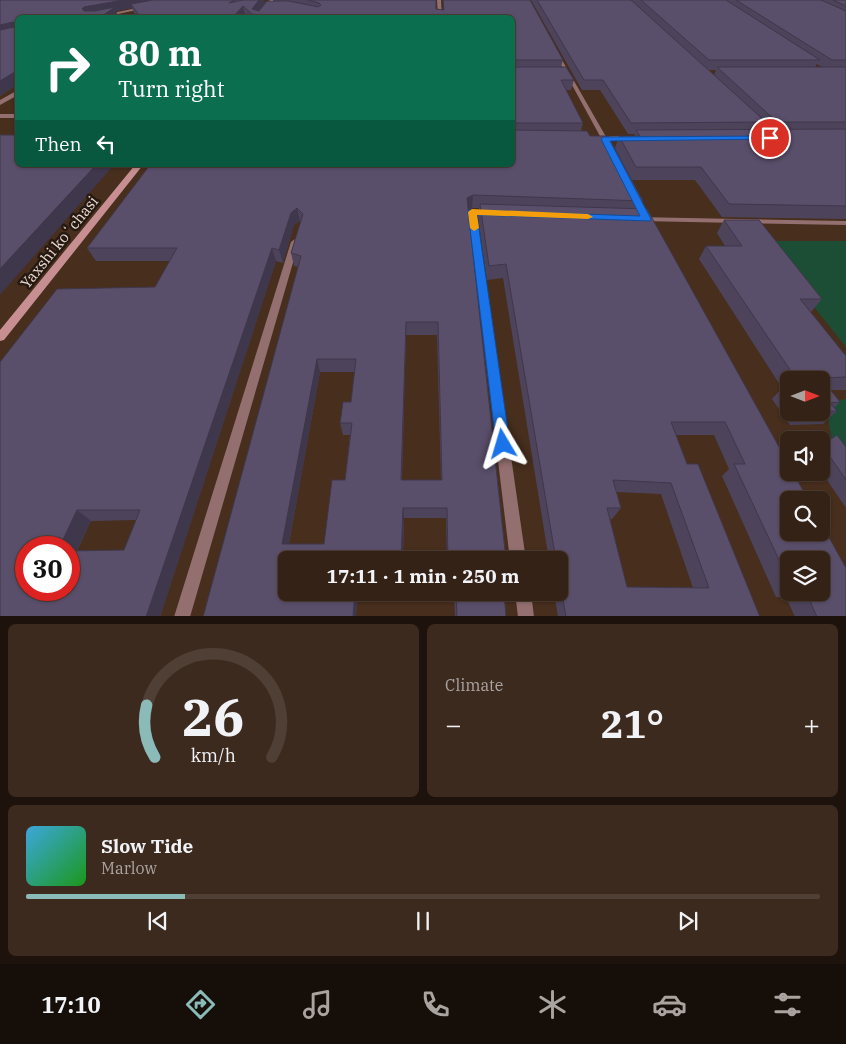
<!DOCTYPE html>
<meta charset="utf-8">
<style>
body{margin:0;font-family:"IBM Plex Serif",serif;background:#3d2a1f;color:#f1f3f6;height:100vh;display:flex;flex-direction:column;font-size:19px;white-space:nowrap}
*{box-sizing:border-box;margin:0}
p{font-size:16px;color:#aaa4a1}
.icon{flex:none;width:28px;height:28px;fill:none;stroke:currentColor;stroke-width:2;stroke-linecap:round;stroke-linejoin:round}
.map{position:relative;height:616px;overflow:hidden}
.side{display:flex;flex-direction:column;gap:8px;padding:8px;background:#1d130c;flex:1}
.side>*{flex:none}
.banner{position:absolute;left:15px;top:15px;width:500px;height:152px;border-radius:8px;box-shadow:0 1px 4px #0004,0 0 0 1px #4f3f35;background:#0b6e4f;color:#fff;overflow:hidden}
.needle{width:32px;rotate:90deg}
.controls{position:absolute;left:780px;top:371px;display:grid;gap:10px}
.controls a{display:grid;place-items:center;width:50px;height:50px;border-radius:8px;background:#352216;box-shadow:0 1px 4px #0004,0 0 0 1px #4f3f35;font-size:25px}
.speed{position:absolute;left:15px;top:536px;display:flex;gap:10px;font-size:25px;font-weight:700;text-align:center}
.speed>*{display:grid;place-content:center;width:65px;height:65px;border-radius:50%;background:#352216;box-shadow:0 1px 4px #0004,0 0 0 1px #4f3f35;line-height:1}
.speed .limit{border:8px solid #d22;background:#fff;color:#111}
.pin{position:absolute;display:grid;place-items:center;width:42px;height:42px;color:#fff;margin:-21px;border:2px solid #fff;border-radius:50%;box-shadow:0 1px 5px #0007}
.me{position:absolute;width:55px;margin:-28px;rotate:353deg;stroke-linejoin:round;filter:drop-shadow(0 0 4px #0008)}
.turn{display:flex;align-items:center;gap:18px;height:105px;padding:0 20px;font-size:22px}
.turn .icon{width:65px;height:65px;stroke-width:2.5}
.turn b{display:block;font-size:35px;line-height:42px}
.then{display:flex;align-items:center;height:48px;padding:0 20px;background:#0003;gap:10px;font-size:19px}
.big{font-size:38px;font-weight:800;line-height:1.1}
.side .tile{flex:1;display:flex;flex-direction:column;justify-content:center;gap:8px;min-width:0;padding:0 18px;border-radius:8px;background:#3d2a1f}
.side .dial{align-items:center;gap:0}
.dial svg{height:130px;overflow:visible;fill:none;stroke:#4f3f35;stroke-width:7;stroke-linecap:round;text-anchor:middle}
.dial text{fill:#f1f3f6;stroke:none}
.song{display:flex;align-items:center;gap:15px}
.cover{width:60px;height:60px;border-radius:8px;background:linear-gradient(135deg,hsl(200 70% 55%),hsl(120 70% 35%))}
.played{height:5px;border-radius:2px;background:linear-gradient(90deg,#8bbbb9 20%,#4f3f35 20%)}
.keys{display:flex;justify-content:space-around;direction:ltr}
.heat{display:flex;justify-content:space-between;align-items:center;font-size:28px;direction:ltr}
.side .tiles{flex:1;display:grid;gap:8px;grid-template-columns:1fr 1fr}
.tile:last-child{grid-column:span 2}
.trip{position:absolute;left:278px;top:551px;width:290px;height:50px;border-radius:8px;background:#352216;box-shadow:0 1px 4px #0004,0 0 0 1px #4f3f35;font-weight:800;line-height:50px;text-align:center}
.dock{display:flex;height:80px;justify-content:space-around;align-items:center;background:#150e09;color:#aaa4a1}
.dock .icon{width:35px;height:35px}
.dock .on{color:#8bbbb9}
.dock b{font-size:22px;color:#f1f3f6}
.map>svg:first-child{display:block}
</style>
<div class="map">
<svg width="846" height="617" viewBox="0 0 846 617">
<rect width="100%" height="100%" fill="#472e1d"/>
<path fill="#1c4d35" d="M761 241H846V347Z
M846 399V460L831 437 826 402Z"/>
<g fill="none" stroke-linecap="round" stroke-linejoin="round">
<path fill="#936f70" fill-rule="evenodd" d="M18 90V95L0 105V100Z
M0 114H18V118H0Z"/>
<path fill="#936f70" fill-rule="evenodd" d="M437 0H441L442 18H438Z
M147 6 146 8 99 18H88Z
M554 52 558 53 613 149 612 150 607 149Z
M469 210 492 211 496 213 492 215H476L526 560H510L468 212Z
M636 217 846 221V225L639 221 635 219Z
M295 239 299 242 190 617H174L291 242Z
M515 592H531L534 617H518Z"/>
<path fill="#c88f92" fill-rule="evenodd" d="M270 0H274L261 18H256Z
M630 136 633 138 632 139 597 141 594 139 597 137Z
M135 165H143L4 340 0 341V330Z"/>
</g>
<path fill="#4d445c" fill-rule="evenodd" d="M0 0H264L265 3 261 9 273 1V0H436V9L443 10V0H530L563 60 561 67 574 80 571 90H566L583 123 581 131 590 136 643 201 640 209 846 617H795L786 597H776L722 476 729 469 714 435H676L687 464 760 617H558L554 592H559V560H549L503 278 487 280 478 217 479 208H472L469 210 506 560H447L446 518H404L403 560H286V592H358L356 617H203L298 267 294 266 291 253 301 222 300 221 294 225 283 263 276 261 160 617H0L155 287 170 261H96L87 248 512 18H248L245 15 242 18H138L134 13 132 8 116 11 118 16 116 18H18V84L0 96ZM406 335H437L441 480H402ZM320 372H355L351 402 340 423 343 435H350L345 480 324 544H289ZM616 492 661 494 693 588 627 587 610 519H612L621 508ZM136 520 124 550 77 551 91 521ZM789 560 821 592H789Z
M531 0H846V219L722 217 695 180H631L615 148 619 136H634L635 134H628L600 90H582ZM817 64 822 67H815ZM709 70H716L714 75ZM764 126 767 130H762Z
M724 220 822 299 811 312 846 356V390H831L840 402 834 408 837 411 823 424 790 425 772 399 782 388 699 259 706 246H725L717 233ZM789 380H821V412H789Z
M821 446 846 447V508L821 471Z
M454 592H504L506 617H455Z"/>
<path fill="#3f374b" d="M124 0H171L131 4 132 8 116 11 118 16 116 18H99L88 16 82 9 84 7Z
M259 0H264L265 3 255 16 252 9Z
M243 6 245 15 242 18H232Z
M13 22 18 31 0 35V25Z
M18 70V84L0 96V81Z
M96 165H114L0 295V269Z
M473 195 472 208 466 211 467 198Z
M297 208 300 221 294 225 283 263 279 250 291 213Z
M272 248 276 261 160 617H146Z
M406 322V335L401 491V480Z
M317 359 320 372 287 554 282 544Z
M403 508 404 518 403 560H401Z
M77 510 91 521 72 560 69 558V548H59Z
M355 592H358L356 617H353Z"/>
<path fill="#5a4f6b" stroke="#3f374b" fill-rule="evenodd" d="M0 0H124L84 7 82 9 84 11H95L115 7 99 18H18V70L0 81V30L14 27 15 24 13 22 0 25Z
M153 0H235L229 3 243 0H259L252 9 259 11 267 1H289L318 7 321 5 319 3 308 0H436V9L444 10 443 0H530L563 60H513L512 62V18H257L243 6 232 18H141L131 4Z
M537 0H631L766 122 631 123 603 80H584Z
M641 0H726L820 60H709Z
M736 0H821L846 11V60H832Z
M833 0H846V6Z
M512 67H566L574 80H561L583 123H514L512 130Z
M717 67H846V122H777Z
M846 129V206L729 204 701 167H636L619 136H640L636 130Z
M512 130 587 131 590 136H608L643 201 473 195 467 198 506 560H448L447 508H403L401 560H286V592H355L353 617H203L301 256 291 253 303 214 297 208 291 213 279 250 272 248 146 617H0V362L57 289 155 287 177 248H87L150 165H512ZM406 322H438L442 480H401ZM317 359H356L351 402H343L340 423H352L345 480H332L324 544H282ZM77 510H140L124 550 69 551V590H26V548H59Z
M0 135H18V165H96L0 269Z
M480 204 647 209 789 465V472H793L808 500H789V532H821V523L846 568V617H817L806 592H821V560H789V581L734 464H745L725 422H671L687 464H698L760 617H566L559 576V560H556L506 264 489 266ZM613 480 671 483 709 588 627 587 607 508H621Z
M724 220H759L822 299H800L846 356V377L821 378 840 402 830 403 837 411 821 412V380H797L706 246H742Z
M784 386H789V393Z
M837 435 846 447V480L822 445Z
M456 592H504L506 617H457Z"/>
<path fill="#1a73e8" stroke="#114b97" d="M770 136 774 138 773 139 610 141 651 219 650 221 477 215 510 444 508 449 503 451 498 449 496 444 468 212 469 210 640 216 601 139 603 137Z"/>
<path fill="#f59e0b" d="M472 209 588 214 593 217 588 219 477 215 479 228 474 231 470 228 468 212Z"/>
<g text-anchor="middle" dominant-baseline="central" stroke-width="5" stroke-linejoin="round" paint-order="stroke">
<g font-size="15" fill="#ebdbd0" stroke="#251912">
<text transform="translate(59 242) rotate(-51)">Yaxshi koʻchasi</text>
</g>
</g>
</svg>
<div class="controls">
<a><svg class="needle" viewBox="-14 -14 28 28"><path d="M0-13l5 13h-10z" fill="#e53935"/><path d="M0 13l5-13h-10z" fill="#aaa4a1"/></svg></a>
<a><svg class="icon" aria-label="sound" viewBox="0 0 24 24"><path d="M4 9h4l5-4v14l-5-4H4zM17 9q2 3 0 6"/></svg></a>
<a><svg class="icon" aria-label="search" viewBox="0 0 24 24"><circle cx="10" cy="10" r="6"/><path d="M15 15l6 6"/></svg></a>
<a><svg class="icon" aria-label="layers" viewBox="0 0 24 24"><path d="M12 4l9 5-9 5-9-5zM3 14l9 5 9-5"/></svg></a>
</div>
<div class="speed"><div class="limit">30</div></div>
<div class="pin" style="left:770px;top:138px;background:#d93025"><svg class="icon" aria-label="arrive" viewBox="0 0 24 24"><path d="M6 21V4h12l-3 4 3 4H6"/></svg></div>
<svg class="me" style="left:503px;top:444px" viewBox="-20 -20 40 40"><path d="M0-17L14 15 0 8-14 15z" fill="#1a73e8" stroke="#fff" stroke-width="4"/></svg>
<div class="trip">17:11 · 1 min · 250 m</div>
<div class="banner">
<div class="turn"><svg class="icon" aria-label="right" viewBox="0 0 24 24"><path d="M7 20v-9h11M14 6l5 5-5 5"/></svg><div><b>80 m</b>Turn right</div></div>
<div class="then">Then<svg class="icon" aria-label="left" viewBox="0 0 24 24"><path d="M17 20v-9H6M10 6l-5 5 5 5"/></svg></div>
</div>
</div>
<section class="side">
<div class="tiles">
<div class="tile dial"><svg viewBox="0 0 100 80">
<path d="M14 69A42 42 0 1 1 86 69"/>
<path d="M14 69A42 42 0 0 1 9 37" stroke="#8bbbb9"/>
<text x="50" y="56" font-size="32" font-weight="700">26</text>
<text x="50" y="72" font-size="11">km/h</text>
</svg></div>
<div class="tile"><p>Climate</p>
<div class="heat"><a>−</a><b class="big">21°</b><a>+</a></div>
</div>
<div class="tile">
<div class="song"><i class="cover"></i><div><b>Slow Tide</b><p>Marlow</p></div></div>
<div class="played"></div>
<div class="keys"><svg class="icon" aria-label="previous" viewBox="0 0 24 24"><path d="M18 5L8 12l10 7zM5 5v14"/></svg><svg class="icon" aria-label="pause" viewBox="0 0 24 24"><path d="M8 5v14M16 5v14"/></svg><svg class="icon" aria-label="next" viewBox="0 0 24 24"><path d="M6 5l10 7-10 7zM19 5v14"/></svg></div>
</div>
</div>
</section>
<nav class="dock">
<b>17:10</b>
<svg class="icon on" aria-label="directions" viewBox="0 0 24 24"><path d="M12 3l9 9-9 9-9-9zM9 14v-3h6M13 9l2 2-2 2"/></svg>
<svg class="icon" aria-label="music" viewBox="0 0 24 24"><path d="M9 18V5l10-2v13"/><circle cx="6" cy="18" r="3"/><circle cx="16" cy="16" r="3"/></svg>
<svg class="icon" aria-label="phone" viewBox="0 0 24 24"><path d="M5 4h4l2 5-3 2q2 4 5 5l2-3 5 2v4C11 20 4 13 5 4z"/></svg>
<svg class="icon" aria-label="climate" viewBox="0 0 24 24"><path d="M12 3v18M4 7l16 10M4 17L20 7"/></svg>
<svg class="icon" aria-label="car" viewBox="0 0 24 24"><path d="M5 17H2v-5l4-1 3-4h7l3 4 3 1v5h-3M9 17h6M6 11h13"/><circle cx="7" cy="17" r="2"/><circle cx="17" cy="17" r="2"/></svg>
<svg class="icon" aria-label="filters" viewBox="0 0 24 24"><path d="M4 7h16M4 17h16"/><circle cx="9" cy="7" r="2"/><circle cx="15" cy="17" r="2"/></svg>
</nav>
